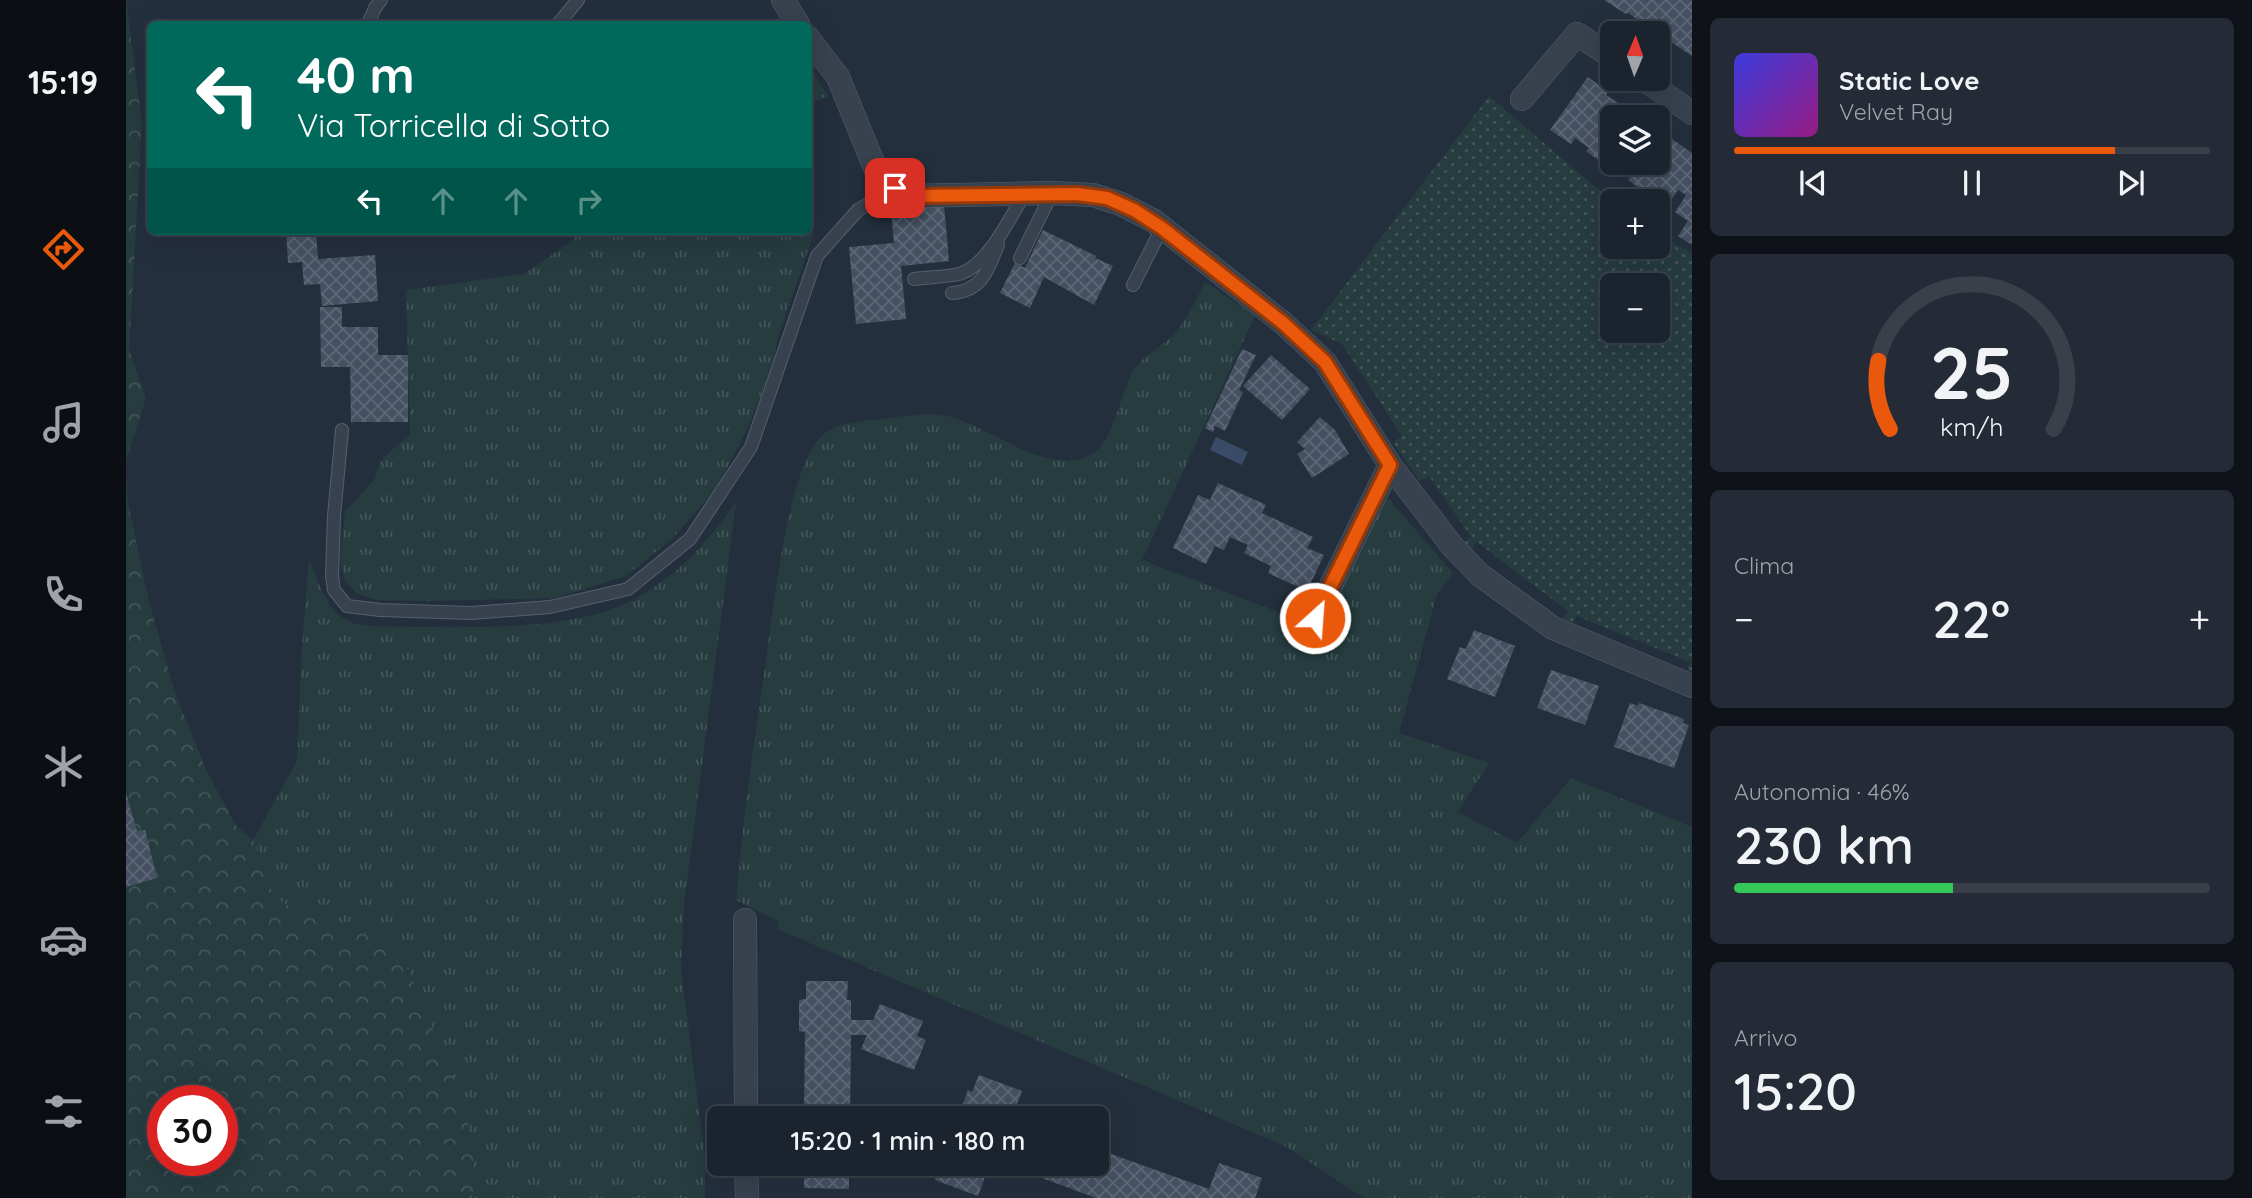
<!DOCTYPE html>
<html lang="it">
<meta charset="utf-8">
<style>
body{margin:0;font-family:Quicksand,sans-serif;background:#242b36;color:#f1f3f6;height:100vh;display:flex;flex-direction:column;font-size:26px;white-space:nowrap}
*{box-sizing:border-box;margin:0}
p{font-size:23px;color:#a0a4aa}
.icon{flex:none;width:38px;height:38px;fill:none;stroke:currentColor;stroke-width:2;stroke-linecap:round;stroke-linejoin:round}
.map{position:relative;flex:1;overflow:hidden}
.sheet{display:flex;flex-direction:column;gap:18px;padding:18px;background:#0f1319;width:560px}
.sheet>*{flex:none}
.guide{position:absolute;left:21px;top:21px;width:665px;height:214px;border-radius:10px;box-shadow:0 7px 28px #0002,0 0 0 2px #39404a;background:#00695c;color:#fff;overflow:hidden}
.needle{width:46px;rotate:2deg}
.controls{position:absolute;left:1474px;top:21px;display:grid;gap:14px}
.controls a{display:grid;place-items:center;width:70px;height:70px;border-radius:10px;background:#1b232e;box-shadow:0 7px 28px #0002,0 0 0 2px #39404a;font-size:35px}
.speed{position:absolute;left:21px;top:1085px;display:flex;gap:14px;font-size:35px;font-weight:700;text-align:center}
.speed>*{display:grid;place-content:center;width:91px;height:91px;border-radius:50%;background:#1b232e;box-shadow:0 7px 28px #0002,0 0 0 2px #39404a;line-height:1}
.speed .limit{border:10px solid #d22;background:#fff;color:#111}
.pin{position:absolute;display:grid;place-items:center;width:60px;height:60px;color:#fff;margin:-30px;border-radius:14px;box-shadow:0 4px 10px #0006}
.me{position:absolute;width:77px;margin:-38px;rotate:26deg;stroke-linejoin:round;filter:drop-shadow(0 0 5px #0008)}
.turn{display:flex;align-items:center;gap:24px;height:147px;padding:0 35px;font-size:32px}
.turn .icon{width:91px;height:91px;stroke-width:2.5}
.turn b{display:block;font-size:49px;line-height:60px}
.lanes{display:flex;align-items:center;height:66px;padding:0 35px;background:#0003;justify-content:center;gap:35px;direction:ltr}
.lanes .off{opacity:.35}
.big{font-size:52px;font-weight:600;line-height:1.1}
.sheet .tile{flex:1;display:flex;flex-direction:column;justify-content:center;gap:10px;min-width:0;padding:0 24px;border-radius:10px;background:#242b36}
.sheet .dial{align-items:center;gap:0}
.dial svg{height:182px;overflow:visible;fill:none;stroke:#39404a;stroke-width:7;stroke-linecap:round;text-anchor:middle}
.dial text{fill:#f1f3f6;stroke:none}
.song{display:flex;align-items:center;gap:21px}
.cover{width:84px;height:84px;border-radius:10px;background:linear-gradient(135deg,hsl(240 70% 55%),hsl(310 70% 35%))}
.played{height:7px;border-radius:4px;background:linear-gradient(90deg,#ea580c 80%,#39404a 80%)}
.keys{display:flex;justify-content:space-around;direction:ltr}
.heat{display:flex;justify-content:space-between;align-items:center;font-size:38px;direction:ltr}
.charge{height:10px;border-radius:5px;background:linear-gradient(90deg,#34c759 46%,#39404a 0)}
.trip{position:absolute;left:581px;top:1106px;width:402px;height:70px;border-radius:10px;background:#1b232e;box-shadow:0 7px 28px #0002,0 0 0 2px #39404a;font-weight:600;line-height:70px;text-align:center}
main{display:flex;flex:1;min-height:0}
.tab-bar{display:flex;flex-direction:column;width:126px;justify-content:space-around;align-items:center;background:#0b0e12;color:#a0a4aa}
.tab-bar .icon{width:49px;height:49px}
.tab-bar .active{color:#ea580c}
.tab-bar b{font-size:32px;color:#f1f3f6}
.map>svg:first-child{display:block}
</style>
<main>
<nav class="tab-bar">
<b>15:19</b>
<svg class="icon active" aria-label="directions" viewBox="0 0 24 24"><path d="M12 3l9 9-9 9-9-9zM9 14v-3h6M13 9l2 2-2 2"/></svg>
<svg class="icon" aria-label="music" viewBox="0 0 24 24"><path d="M9 18V5l10-2v13"/><circle cx="6" cy="18" r="3"/><circle cx="16" cy="16" r="3"/></svg>
<svg class="icon" aria-label="phone" viewBox="0 0 24 24"><path d="M5 4h4l2 5-3 2q2 4 5 5l2-3 5 2v4C11 20 4 13 5 4z"/></svg>
<svg class="icon" aria-label="climate" viewBox="0 0 24 24"><path d="M12 3v18M4 7l16 10M4 17L20 7"/></svg>
<svg class="icon" aria-label="car" viewBox="0 0 24 24"><path d="M5 17H2v-5l4-1 3-4h7l3 4 3 1v5h-3M9 17h6M6 11h13"/><circle cx="7" cy="17" r="2"/><circle cx="17" cy="17" r="2"/></svg>
<svg class="icon" aria-label="filters" viewBox="0 0 24 24"><path d="M4 7h16M4 17h16"/><circle cx="9" cy="7" r="2"/><circle cx="15" cy="17" r="2"/></svg>
</nav>
<div class="map">
<svg width="1566" height="1198" viewBox="0 0 1566 1198">
<defs>
<pattern id="grass-tufts" width="24" height="20" patternUnits="userSpaceOnUse" patternTransform="scale(1.75)"><rect width="24" height="20" fill="#263c3f"/><path d="M3 7l-1-3M5 7V3M7 7l1-3M15 17l-1-3M17 17v-4M19 17l1-3" fill="none" stroke="#435659"/></pattern>
<pattern id="forest-crowns" width="20" height="18" patternUnits="userSpaceOnUse" patternTransform="scale(1.75)"><rect width="20" height="18" fill="#263c3f"/><path d="M2 6a3 3 0 1 1 6 0M12 15a3 3 0 1 1 6 0" fill="none" stroke="#435659"/></pattern>
<pattern id="park-dots" width="8" height="8" patternUnits="userSpaceOnUse" patternTransform="scale(1.75)"><rect width="8" height="8" fill="#263c3f"/><path d="M2 2h.1M6 6h.1" fill="none" stroke="#435659" stroke-width="1.8" stroke-linecap="round"/></pattern>
<pattern id="building-cross-hatch" width="8" height="8" patternUnits="userSpaceOnUse" patternTransform="scale(1.75)"><rect width="8" height="8" fill="#455162"/><path d="M0 0l8 8M0 8l8-8" fill="none" stroke="#5d6877"/></pattern>
</defs>
<rect width="100%" height="100%" fill="#242f3e"/>
<path fill="url(#grass-tufts)" d="M683 65 702 96 683 104H682Z
M683 215 688 233 652 337 646 370 619 433 591 488 546 539 500 576 430 598 304 601 251 600 230 593 218 579 214 558 219 512 249 479 254 461 284 434 280 290 398 274 447 240 453 231H682Z
M1079 282 1129 316 1016 560 1194 628 1261 497 1327 573 1311 594 1273 733 1363 763 1332 812 1391 843 1445 778 1566 827V1198H1238L1161 1147 651 929 653 921 610 900C617 817 629 735 641 653 648 605 662 465 697 435 710 423 730 422 747 420 770 418 797 411 821 416 863 425 927 482 969 452 989 438 995 387 1010 367 1020 354 1035 347 1046 336 1061 320 1070 301 1079 282Z
M610 502 558 904 555 969 579 1158V1198H340L347 1192 339 1106 283 971 254 938 189 919 149 899 127 840 171 761 175 660 183 559C193 583 200 613 227 623 241 628 270 626 286 627 350 627 449 631 507 600 552 576 581 543 610 502Z"/>
<path fill="url(#forest-crowns)" fill-rule="evenodd" d="M0 0 16 123 3 350 20 398 0 461Z
M0 474 2 502 22 598 49 693 81 772 111 827 127 840 149 899 189 919 254 938 283 971 339 1106 348 1156 347 1193 340 1198H0ZM37 1101H96V1160H37Z"/>
<path fill="url(#park-dots)" fill-rule="evenodd" d="M1363 96 1486 201V247H1531V233L1566 253V674L1561 672 1564 662 1451 616 1446 625 1436 619 1442 611 1351 542 1345 550 1337 543 1345 537 1303 476 1294 481 1267 443 1276 436 1216 344 1185 330ZM1486 285H1531V331H1486Z"/>
<path fill="#394c67" d="M1090 437 1122 452 1116 465 1084 450Z"/>
<path fill="url(#building-cross-hatch)" d="M1478 0H1566V56L1502 13 1500 14Z
M1462 77 1482 92 1480 95 1515 117H1486V156L1479 165 1460 151 1463 148 1449 138 1445 144 1424 130Z
M1536 132 1566 153V245L1552 236 1562 221 1549 212 1560 195 1552 190 1540 207 1502 180 1512 166 1507 163H1531V134L1534 136Z
M818 205 823 261 775 266 780 319 730 324 723 247 768 243 765 210Z
M917 230 970 256 969 258 987 266 968 305 918 277 904 308 874 293 889 263 899 268Z
M160 231H190L192 259 249 255 252 301 196 306 194 284 178 285 176 262 162 263Z
M194 307H216V327H252V355H282V422H225L224 367H195Z
M1116 349 1130 355 1113 390 1117 392 1099 431 1089 426 1087 432 1079 428Z
M1145 355 1184 389 1156 420 1117 386Z
M1194 417 1209 430 1223 454 1186 478 1171 454 1179 449 1171 442Z
M1092 483 1140 505 1136 513 1187 537 1181 548 1198 555 1181 591 1142 573 1145 566 1118 553 1122 545 1104 537 1098 550 1089 546 1080 564 1047 548 1072 495 1084 500Z
M1348 630 1389 646 1369 697 1321 679 1334 647 1340 649Z
M1425 670 1473 686 1459 725 1411 708Z
M1504 703 1512 706 1513 703 1558 719 1557 723 1563 725 1548 768 1488 747Z
M0 793 11 831 19 830 31 878 0 887Z
M680 981H722L721 1000H725V1020H747L754 1004 797 1021 791 1036 800 1040 788 1070 735 1049 741 1035H725L724 1118H673V1112H678L679 1032 673 1031V1000L680 999Z
M853 1075 896 1091 886 1118H832L842 1090 846 1092Z
M971 1149 1083 1189 1093 1163 1136 1178 1129 1198H970L886 1167 888 1164H971Z
M672 1164H723V1189L678 1188V1170H672Z
M815 1164H864L852 1196 809 1180Z"/>
<g fill="none" stroke-linecap="round" stroke-linejoin="round">
<g stroke="#565f6c" stroke-width="14">
<path id="service" d="M242 24 249 8 255 0
M432 24 452 0
M894 258 926 193
M788 279C803 277 819 277 833 274 862 266 884 217 899 193
M1007 285 1036 228
M826 293C856 291 862 270 872 245
M216 430 208 516 206 576 208 590 221 606 254 610 345 613 424 607 502 589 564 539 625 447 691 256 732 210 769 188"/>
</g>
<g stroke="#565f6c" stroke-width="24">
<path id="minor" d="M657 0 672 24
M682 38 712 77 754 180 784 196 926 193 967 195 995 204 1028 221 1157 323 1199 362 1264 465 1327 547 1354 575 1427 628 1566 686
M1517 79 1566 113
M1396 99 1451 34 1486 57
M1189 618 1264 465
M619 920 620 1118
M620 1164 621 1198"/>
</g>
<use href="#service" stroke="#38414e" stroke-width="12"/>
<use href="#minor" stroke="#38414e" stroke-width="23"/>
</g>
<g fill="none" stroke-linecap="round" stroke-linejoin="round">
<g stroke="#983908" stroke-width="18">
<path id="route" d="M769 188 784 196 951 194 981 198 1008 210 1036 228 1157 323 1199 362 1264 465 1189 618"/>
</g>
<use href="#route" stroke="#ea580c" stroke-width="12"/>
</g>
</svg>
<div class="controls">
<a><svg class="needle" viewBox="-14 -14 28 28"><path d="M0-13l5 13h-10z" fill="#e53935"/><path d="M0 13l5-13h-10z" fill="#a0a4aa"/></svg></a>
<a><svg class="icon" aria-label="layers" viewBox="0 0 24 24"><path d="M12 4l9 5-9 5-9-5zM3 14l9 5 9-5"/></svg></a>
<a>+</a>
<a>−</a>
</div>
<div class="speed"><div class="limit">30</div></div>
<div class="pin" style="left:769px;top:188px;background:#d93025"><svg class="icon" aria-label="arrive" viewBox="0 0 24 24"><path d="M6 21V4h12l-3 4 3 4H6"/></svg></div>
<svg class="me" style="left:1189px;top:618px" viewBox="-20 -20 40 40"><circle r="17" fill="#ea580c" stroke="#fff" stroke-width="3"/><path d="M0-11L8 9 0 5-8 9z" fill="#fff"/></svg>
<div class="trip">15:20 · 1 min · 180 m</div>
<div class="guide">
<div class="turn"><svg class="icon" aria-label="left" viewBox="0 0 24 24"><path d="M17 20v-9H6M10 6l-5 5 5 5"/></svg><div><b>40 m</b>Via Torricella di Sotto</div></div>
<div class="lanes"><svg class="icon" aria-label="left" viewBox="0 0 24 24"><path d="M17 20v-9H6M10 6l-5 5 5 5"/></svg><svg class="icon off" aria-label="ahead" viewBox="0 0 24 24"><path d="M12 20V5M6 11l6-6 6 6"/></svg><svg class="icon off" aria-label="ahead" viewBox="0 0 24 24"><path d="M12 20V5M6 11l6-6 6 6"/></svg><svg class="icon off" aria-label="right" viewBox="0 0 24 24"><path d="M7 20v-9h11M14 6l5 5-5 5"/></svg></div>
</div>
</div>
<section class="sheet">
<div class="tile">
<div class="song"><i class="cover"></i><div><b>Static Love</b><p>Velvet Ray</p></div></div>
<div class="played"></div>
<div class="keys"><svg class="icon" aria-label="previous" viewBox="0 0 24 24"><path d="M18 5L8 12l10 7zM5 5v14"/></svg><svg class="icon" aria-label="pause" viewBox="0 0 24 24"><path d="M8 5v14M16 5v14"/></svg><svg class="icon" aria-label="next" viewBox="0 0 24 24"><path d="M6 5l10 7-10 7zM19 5v14"/></svg></div>
</div>
<div class="tile dial"><svg viewBox="0 0 100 80">
<path d="M14 69A42 42 0 1 1 86 69"/>
<path d="M14 69A42 42 0 0 1 9 39" stroke="#ea580c"/>
<text x="50" y="56" font-size="32" font-weight="700">25</text>
<text x="50" y="72" font-size="11">km/h</text>
</svg></div>
<div class="tile"><p>Clima</p>
<div class="heat"><a>−</a><b class="big">22°</b><a>+</a></div>
</div>
<div class="tile"><p>Autonomia · 46%</p><b class="big">230 km</b><div class="charge"></div></div>
<div class="tile"><p>Arrivo</p><b class="big">15:20</b></div>
</section>
</main>
